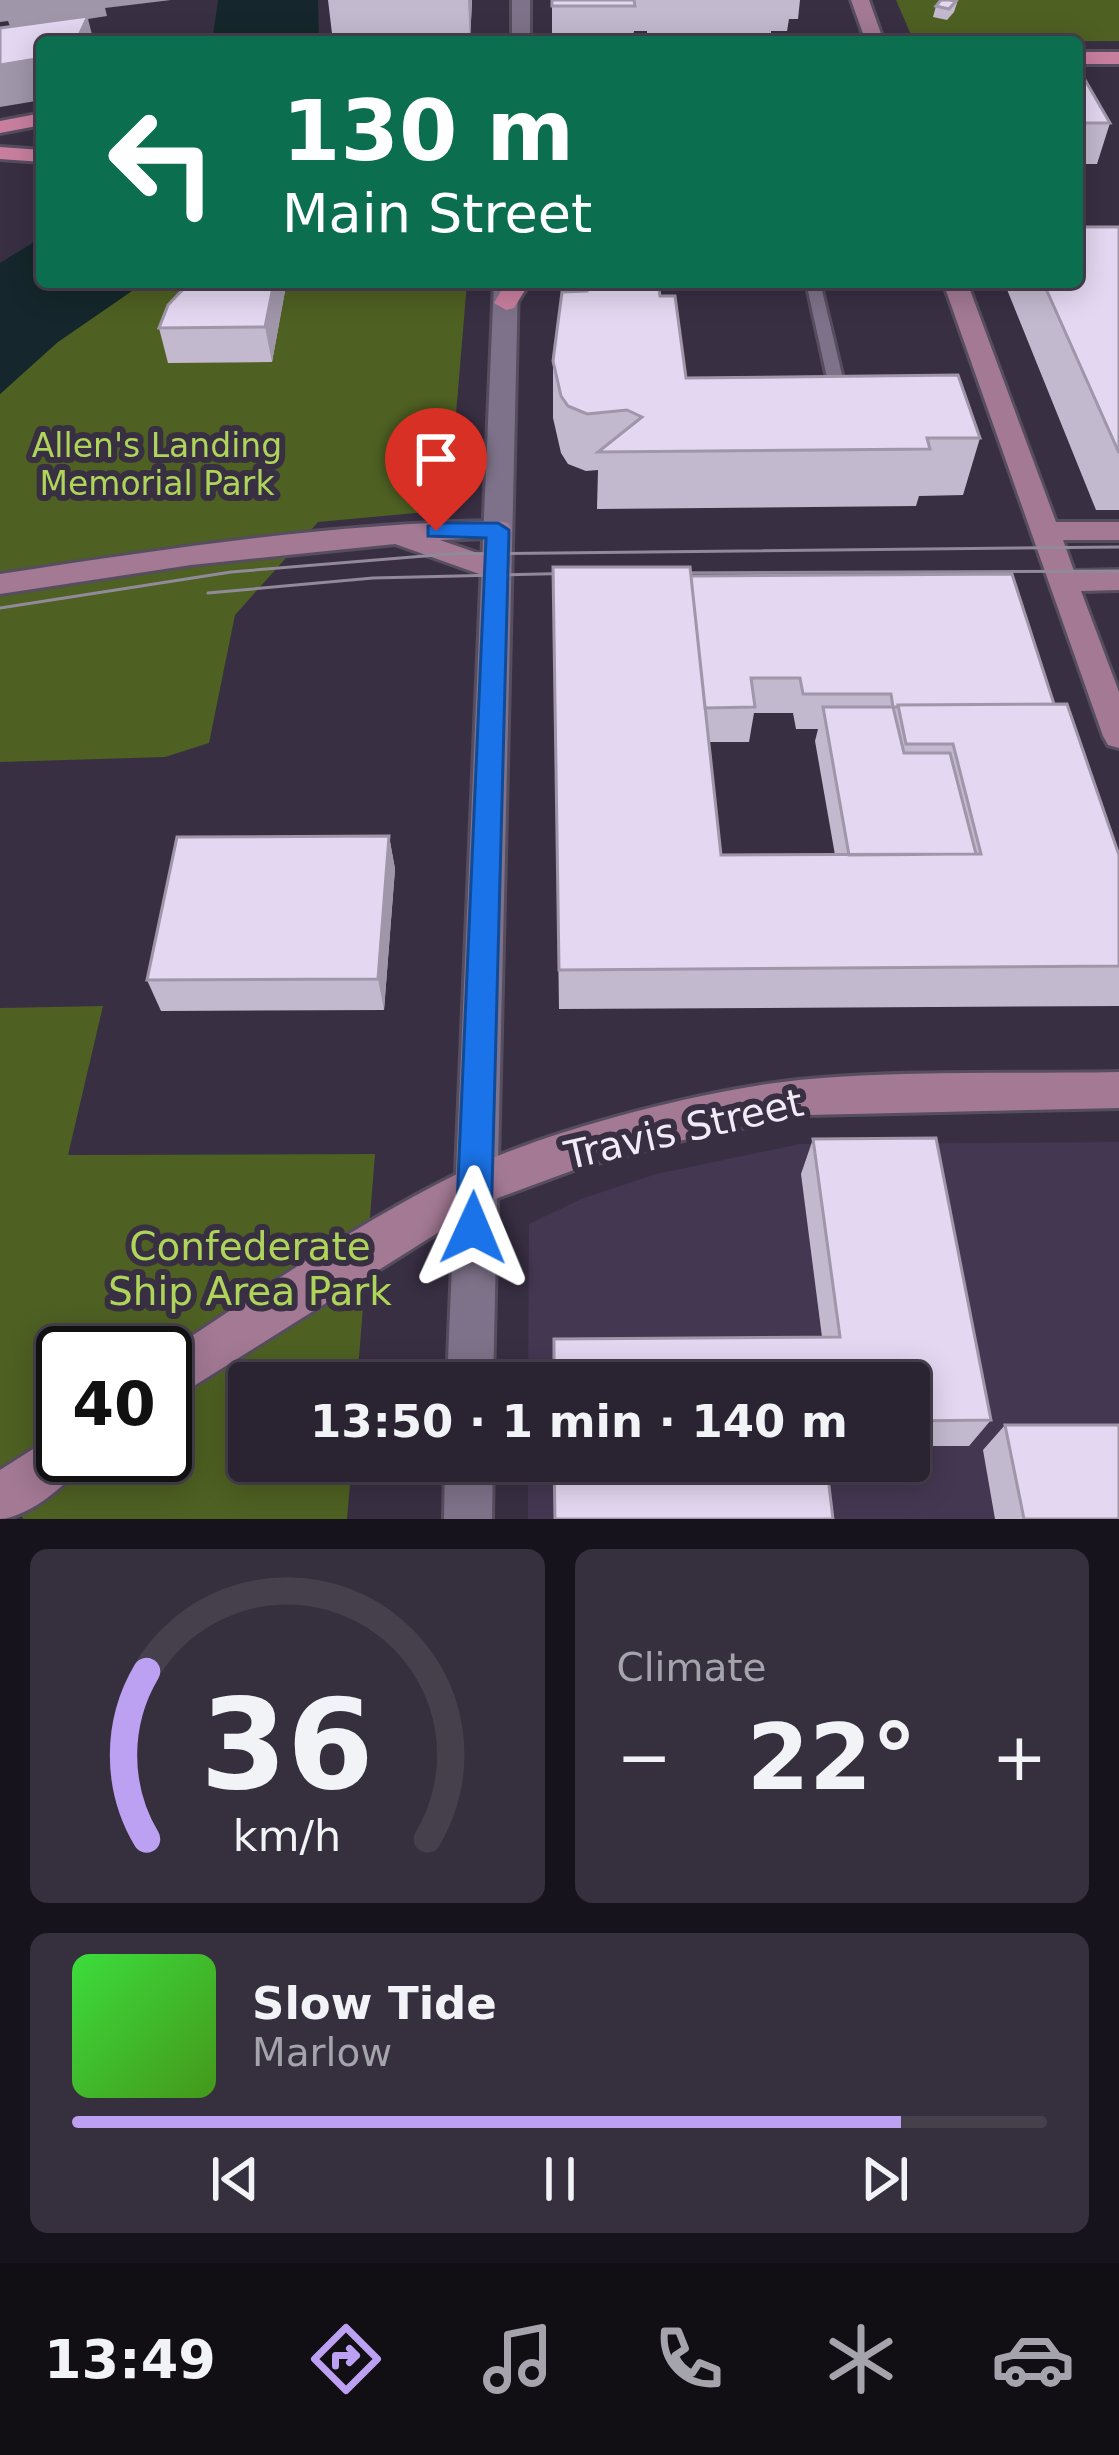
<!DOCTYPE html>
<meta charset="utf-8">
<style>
body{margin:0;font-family:"DejaVu Sans",sans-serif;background:#362f3e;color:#f1f3f6;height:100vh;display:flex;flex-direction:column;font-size:45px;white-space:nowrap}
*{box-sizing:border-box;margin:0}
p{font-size:39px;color:#a5a4ac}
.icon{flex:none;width:66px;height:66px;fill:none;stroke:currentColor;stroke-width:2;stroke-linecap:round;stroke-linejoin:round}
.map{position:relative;height:1519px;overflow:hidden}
.details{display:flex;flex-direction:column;gap:30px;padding:30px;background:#17131c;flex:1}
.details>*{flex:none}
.guide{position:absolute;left:36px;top:36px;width:1047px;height:252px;border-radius:12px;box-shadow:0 6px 30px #0003,0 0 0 3px #46404d;background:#0b6e4f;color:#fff;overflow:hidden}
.speed{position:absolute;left:36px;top:1326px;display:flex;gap:24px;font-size:60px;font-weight:700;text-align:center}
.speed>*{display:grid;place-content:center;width:156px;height:156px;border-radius:50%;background:#2a2332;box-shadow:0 6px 30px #0003,0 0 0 3px #46404d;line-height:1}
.speed .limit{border:6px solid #111;border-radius:18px;background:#fff;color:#111}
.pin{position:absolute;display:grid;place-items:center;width:102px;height:102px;color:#fff;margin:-123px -51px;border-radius:50% 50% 50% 0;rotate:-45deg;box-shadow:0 0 12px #0007}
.pin .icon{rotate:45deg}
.me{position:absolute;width:132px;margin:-66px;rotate:1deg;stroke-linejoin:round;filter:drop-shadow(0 0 9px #0008)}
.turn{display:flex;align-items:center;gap:42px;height:252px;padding:0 48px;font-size:54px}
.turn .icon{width:156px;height:156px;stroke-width:2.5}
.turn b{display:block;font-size:84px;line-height:102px}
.big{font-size:90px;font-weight:700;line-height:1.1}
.details .widget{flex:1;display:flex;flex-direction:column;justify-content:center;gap:18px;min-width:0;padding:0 42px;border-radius:18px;background:#362f3e}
.details .dial{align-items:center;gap:0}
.dial svg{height:312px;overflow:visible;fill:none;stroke:#46404d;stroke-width:7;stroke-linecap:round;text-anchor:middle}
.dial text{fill:#f1f3f6;stroke:none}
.song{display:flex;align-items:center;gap:36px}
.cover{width:144px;height:144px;border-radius:18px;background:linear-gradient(135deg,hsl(120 70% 55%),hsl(100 70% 35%))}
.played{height:12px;border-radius:6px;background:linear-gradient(90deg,#bca0f2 85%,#46404d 85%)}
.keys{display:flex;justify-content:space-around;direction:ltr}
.heat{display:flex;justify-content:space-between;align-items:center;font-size:66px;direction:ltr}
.details .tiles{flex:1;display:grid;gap:30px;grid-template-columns:1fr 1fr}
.widget:last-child{grid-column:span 2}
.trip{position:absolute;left:228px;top:1362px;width:702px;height:120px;border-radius:12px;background:#2a2332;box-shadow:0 6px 30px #0003,0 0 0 3px #46404d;font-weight:700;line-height:120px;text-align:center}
.menu{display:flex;height:192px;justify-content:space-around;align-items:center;background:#110e14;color:#a5a4ac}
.menu .icon{width:84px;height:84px}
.menu .selected{color:#bca0f2}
.menu b{font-size:54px;color:#f1f3f6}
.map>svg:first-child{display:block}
</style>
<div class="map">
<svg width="1119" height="1519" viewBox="0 0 1119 1519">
<rect width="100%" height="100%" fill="#382f43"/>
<path fill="#443752" d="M1119 1142V1519H528V1461H909V1383H528L529 1224 581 1199 656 1174 800 1144Z"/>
<path fill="#4e6022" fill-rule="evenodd" d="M896 0H1119V41L914 42Z
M145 282H467L448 510 318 522 235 615 209 743 165 757 0 762V394L57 342Z
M103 1006 68 1155 375 1154 357 1383H249V1461H352L347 1519H23L0 1467V1008ZM63 1353H165V1455H63Z"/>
<path fill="#15272c" d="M218 0H318L319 42H212Z
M42 237V282H145L58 342 0 394V263Z"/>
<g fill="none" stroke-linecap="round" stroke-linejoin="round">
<g stroke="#564d5f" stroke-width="6">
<path id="service" d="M806 282H820L848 400 846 403H834L832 400Z"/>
</g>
<g stroke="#564d5f" stroke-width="6">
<path id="tertiary" d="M512 0H530V42H512Z
M494 282H518L493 1383H447Z
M445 1461H493L492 1519H444Z"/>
</g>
<g stroke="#564d5f" stroke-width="6">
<path id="secondary" d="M851 0H869L884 42H866Z
M943 282H967L1056 522H1119V540H1063L1074 571 1119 570V590L1081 591 1119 692V748L1108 745 1103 736Z
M498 521 508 523 512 530 508 537 440 540 506 563 511 570 496 580 395 544 191 565 0 594V574C165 549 331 523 498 521Z
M1119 1072V1108L808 1115 691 1138 582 1167 487 1202 165 1404V1354C260 1291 357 1223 459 1173 546 1130 713 1087 810 1079 912 1070 1017 1074 1119 1072Z
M63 1430V1455H86C76 1480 28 1518 0 1519V1470Z"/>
</g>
<g stroke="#564d5f" stroke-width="6">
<path id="primary" d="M1077 52H1119V64H1077Z
M42 113V125L0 133V121Z
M0 147 42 150V162L0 159Z
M506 282H530L514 308 506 310 494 303Z"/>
</g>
<use href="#service" fill="#7e728a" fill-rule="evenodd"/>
<use href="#tertiary" fill="#7e728a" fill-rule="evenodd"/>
<use href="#secondary" fill="#a37994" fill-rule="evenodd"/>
<use href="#primary" fill="#c87f9e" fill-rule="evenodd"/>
<path stroke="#928a9b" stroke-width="3" d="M657 573 1119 571
M208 593 373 578 585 573
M0 608 231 572 449 554 1119 547"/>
</g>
<path fill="#c3b9cf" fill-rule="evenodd" d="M328 0H472L470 42H333Z
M552 0H800L798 19H789L787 31H771V35H647V31H634L633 37 552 36Z
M941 0H958L954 12 947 20 933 17 936 6Z
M1077 66 1110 123 1097 164H1077Z
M1119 227V510H1096L1004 282H1077Z
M285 291 272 362 168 363 159 328Z
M660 296 686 378 980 438 963 495 919 496 916 506 597 509 598 470 586 471 568 464 561 453 553 418V361Z
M553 567 691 576 1054 704 1119 855V1006L559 1009ZM754 713H793L796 729H818L815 741 835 855H721L709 742H749Z
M389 836 395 869 384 1010 161 1011 147 980Z
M813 1139 991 1420 969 1446H909V1383L822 1337 801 1174Z
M1005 1425 1119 1519H995L983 1450Z"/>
<path fill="#9f96a9" d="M0 0H171L105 8 107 16 88 19 94 42H76L11 29 8 21 0 22Z
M468 0H472L470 42Z
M42 58V100L0 107V65Z
M274 282H283L285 291 272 362 265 327Z
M389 836 395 869 384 1010 378 979Z"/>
<path fill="#e3d7f1" stroke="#9f96a9" stroke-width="3" d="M552 0H634L635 6H552Z
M941 0H949L956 1 949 9 936 6Z
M88 16 76 42H42V58L0 65V28Z
M932 40H1062L1063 42H932Z
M1077 66 1110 123H1077Z
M1077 227H1119V453L1043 282H1077Z
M190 282H274L265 327 159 328 168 305Z
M590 282H658L660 296H675L686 378 958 375 980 438H927L930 449 598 452 642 417 627 410 587 414 568 406 561 396 553 361 562 292 587 291Z
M553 567H690L721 855 981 854 953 744H906L898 705 1067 704 1119 855V966L559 970Z
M1012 574 1054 704 898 705V707H893L891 694H803L800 678H751L755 707 705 708 691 576Z
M823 707H893L904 753H950L976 854 849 855Z
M389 836 378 979 147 980 177 837Z
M936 1138 991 1420 909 1421V1383H554V1339L840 1337 813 1139Z
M1005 1425H1119V1519H1024Z
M554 1461H826L833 1519H555Z"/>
<path fill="#1a73e8" stroke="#114b97" stroke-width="3" d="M436 523H498L509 530 491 1228 486 1241 473 1246 461 1241 456 1228 486 538 428 536V526Z"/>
<g text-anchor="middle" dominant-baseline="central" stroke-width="12" stroke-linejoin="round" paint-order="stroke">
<g font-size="33" fill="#aed459" stroke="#382f43">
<text x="157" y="445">Allen's Landing<tspan x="157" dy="38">Memorial Park</tspan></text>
</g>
<g font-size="39" fill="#f1ebf8" stroke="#382f43">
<text transform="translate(684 1129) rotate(-13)">Travis Street</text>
</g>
<g font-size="39" fill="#aed459" stroke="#382f43">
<text x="250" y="1246">Confederate<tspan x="250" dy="45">Ship Area Park</tspan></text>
</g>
</g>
</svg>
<div class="speed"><div class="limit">40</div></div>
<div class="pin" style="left:436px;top:531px;background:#d93025"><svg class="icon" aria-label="arrive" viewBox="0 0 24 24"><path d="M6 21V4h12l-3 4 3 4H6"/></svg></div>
<svg class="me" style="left:473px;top:1228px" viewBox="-20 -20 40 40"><path d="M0-17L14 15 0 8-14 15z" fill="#1a73e8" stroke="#fff" stroke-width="4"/></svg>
<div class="trip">13:50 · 1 min · 140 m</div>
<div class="guide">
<div class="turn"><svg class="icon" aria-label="left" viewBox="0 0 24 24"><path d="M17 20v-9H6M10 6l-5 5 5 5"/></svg><div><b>130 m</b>Main Street</div></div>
</div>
</div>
<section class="details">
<div class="tiles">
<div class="widget dial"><svg viewBox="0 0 100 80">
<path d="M14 69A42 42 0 1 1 86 69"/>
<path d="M14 69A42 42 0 0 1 14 26" stroke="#bca0f2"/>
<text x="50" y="56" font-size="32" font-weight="700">36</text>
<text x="50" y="72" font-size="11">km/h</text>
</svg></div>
<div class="widget"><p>Climate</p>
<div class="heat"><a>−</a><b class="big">22°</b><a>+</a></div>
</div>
<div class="widget">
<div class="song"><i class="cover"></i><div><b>Slow Tide</b><p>Marlow</p></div></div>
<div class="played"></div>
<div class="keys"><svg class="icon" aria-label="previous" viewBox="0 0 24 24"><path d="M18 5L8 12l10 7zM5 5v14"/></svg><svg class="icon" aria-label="pause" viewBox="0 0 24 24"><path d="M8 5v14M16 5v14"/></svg><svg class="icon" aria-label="next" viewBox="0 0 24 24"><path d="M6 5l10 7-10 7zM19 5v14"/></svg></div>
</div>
</div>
</section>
<nav class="menu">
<b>13:49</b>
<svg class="icon selected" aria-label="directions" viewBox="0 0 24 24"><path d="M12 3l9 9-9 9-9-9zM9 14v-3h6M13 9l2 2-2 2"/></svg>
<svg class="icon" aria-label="music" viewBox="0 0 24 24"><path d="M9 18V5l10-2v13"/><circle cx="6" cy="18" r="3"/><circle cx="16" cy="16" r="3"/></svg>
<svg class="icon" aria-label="phone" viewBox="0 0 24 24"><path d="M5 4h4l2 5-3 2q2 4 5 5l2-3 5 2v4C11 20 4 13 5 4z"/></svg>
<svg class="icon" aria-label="climate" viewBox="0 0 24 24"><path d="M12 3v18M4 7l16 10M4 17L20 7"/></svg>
<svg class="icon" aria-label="car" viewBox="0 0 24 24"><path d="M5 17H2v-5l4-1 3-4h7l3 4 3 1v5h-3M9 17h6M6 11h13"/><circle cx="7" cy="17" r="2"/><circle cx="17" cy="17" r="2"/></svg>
</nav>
